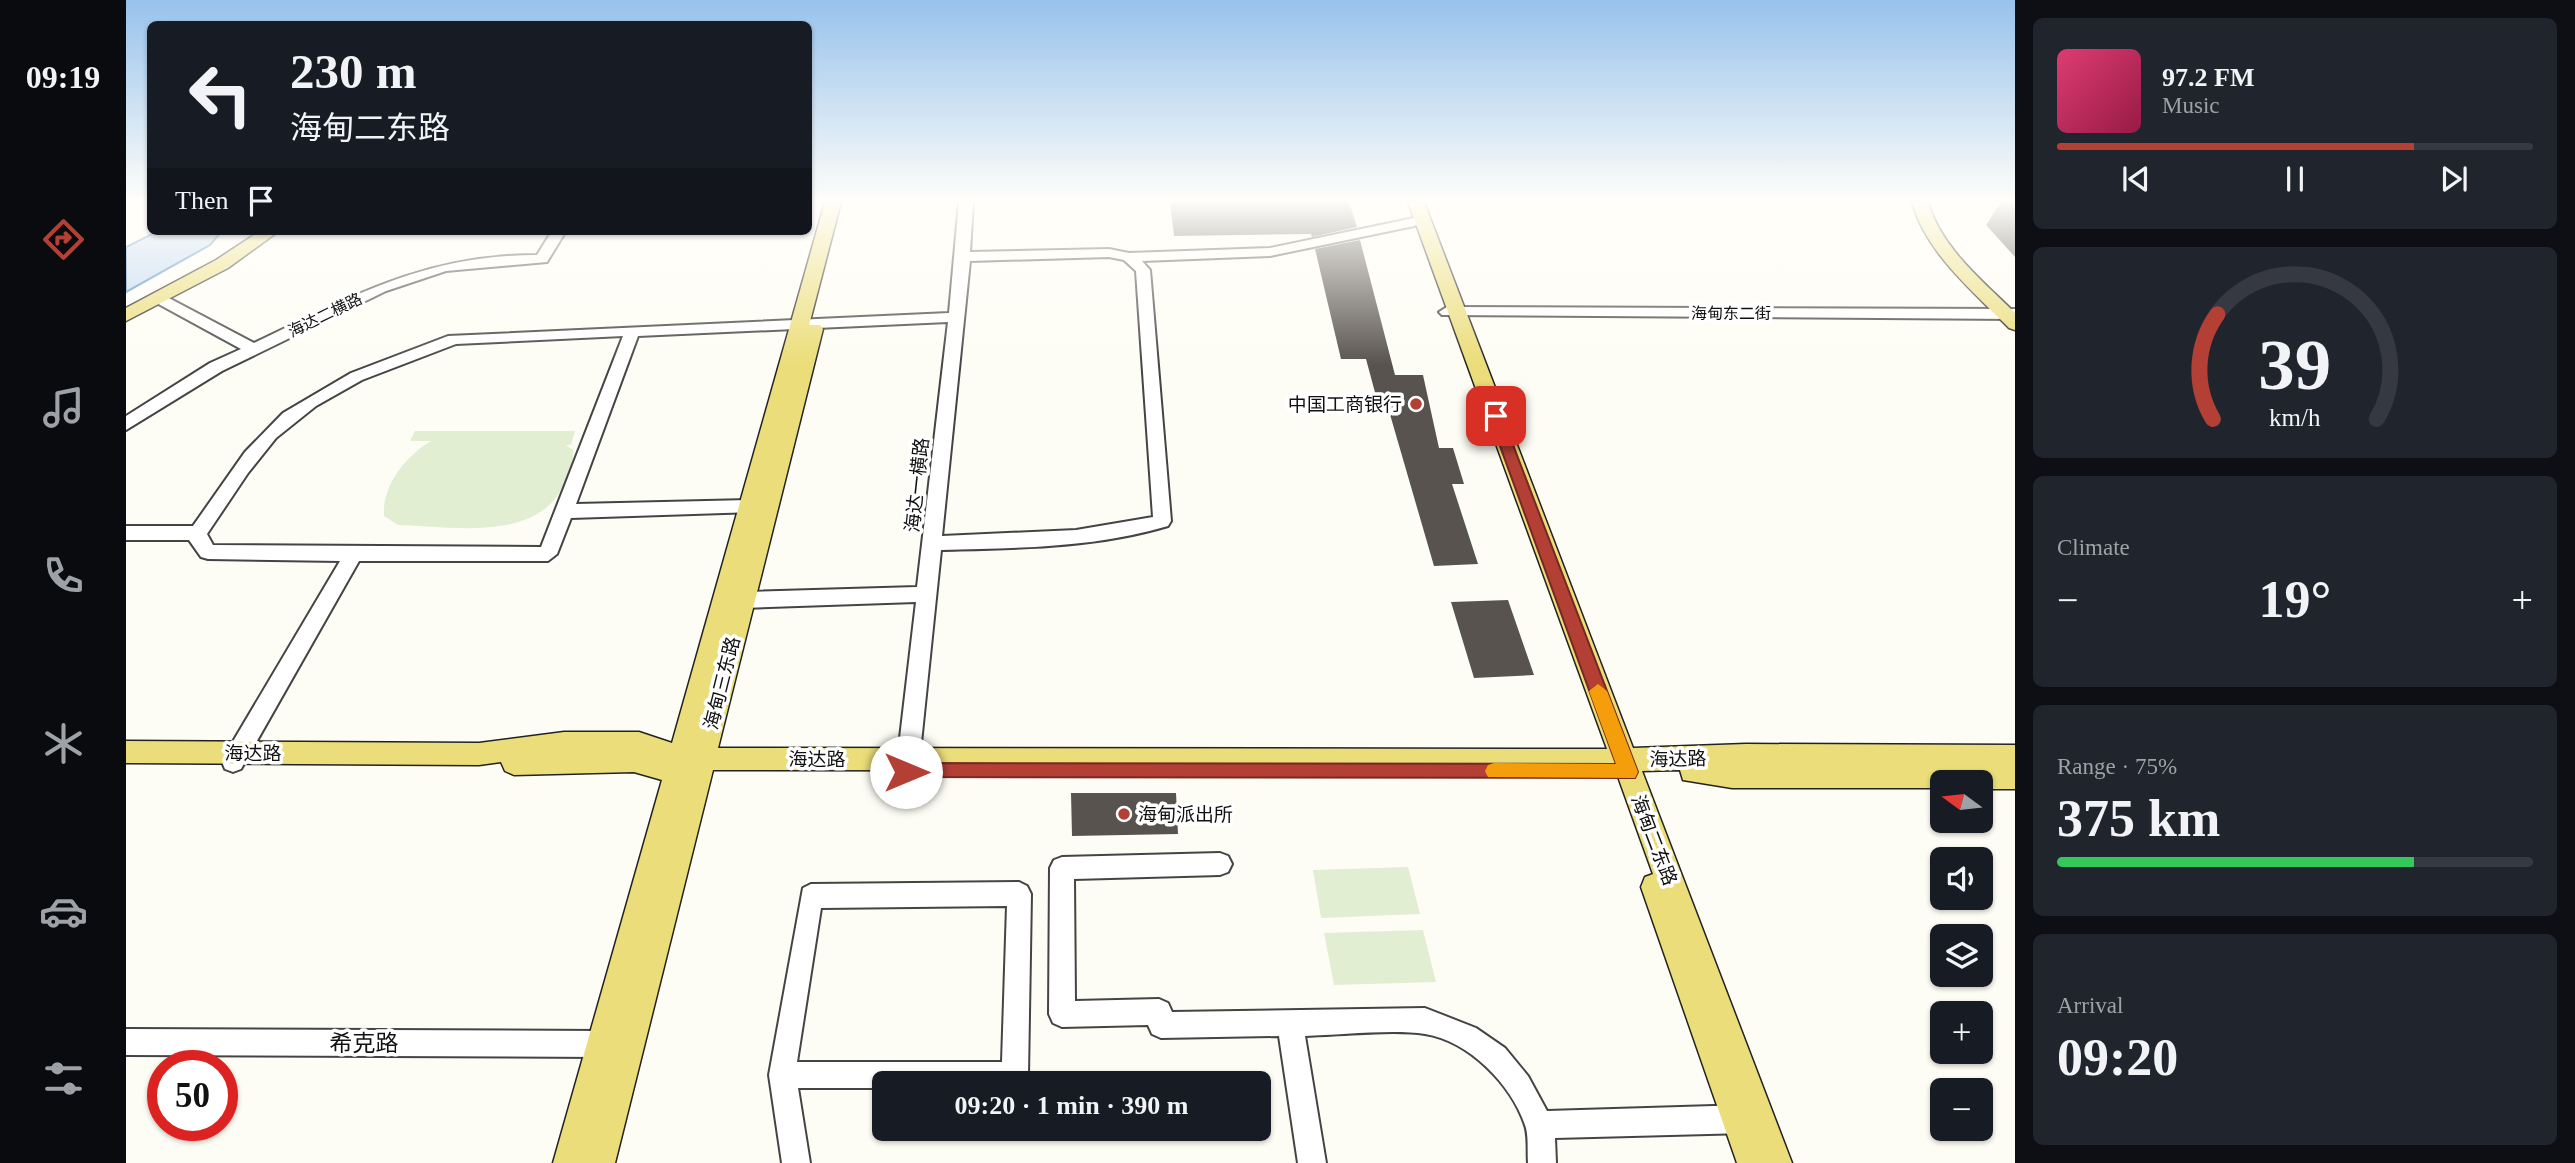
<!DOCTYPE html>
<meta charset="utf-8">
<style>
body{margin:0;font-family:"Times New Roman","Noto Sans SC",serif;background:#20242c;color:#f1f3f6;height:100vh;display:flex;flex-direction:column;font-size:26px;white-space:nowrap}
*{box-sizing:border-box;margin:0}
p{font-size:23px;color:#9ea1a6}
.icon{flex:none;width:38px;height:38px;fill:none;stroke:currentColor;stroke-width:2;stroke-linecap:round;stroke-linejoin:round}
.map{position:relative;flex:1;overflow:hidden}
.drawer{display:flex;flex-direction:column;gap:18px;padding:18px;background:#0d0f14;width:560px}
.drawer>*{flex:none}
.hud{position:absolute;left:21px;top:21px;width:665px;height:214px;border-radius:10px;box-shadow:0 2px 5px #0004;background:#171b24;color:#f1f3f6;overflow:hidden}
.needle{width:46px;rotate:285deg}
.fabs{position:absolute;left:1804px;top:770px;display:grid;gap:14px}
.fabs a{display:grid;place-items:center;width:63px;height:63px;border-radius:10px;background:#171b24;box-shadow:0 2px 5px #0004;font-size:35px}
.speed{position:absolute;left:21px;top:1050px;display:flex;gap:14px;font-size:35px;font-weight:700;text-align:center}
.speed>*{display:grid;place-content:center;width:91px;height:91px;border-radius:50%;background:#171b24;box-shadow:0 2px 5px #0004;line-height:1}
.speed .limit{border:10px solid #d22;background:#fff;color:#111}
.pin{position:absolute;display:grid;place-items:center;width:60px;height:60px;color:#fff;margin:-30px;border-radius:14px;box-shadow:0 4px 10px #0006}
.me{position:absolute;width:77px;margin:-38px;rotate:90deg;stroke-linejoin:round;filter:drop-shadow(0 0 5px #0008)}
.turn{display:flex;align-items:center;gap:24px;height:147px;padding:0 28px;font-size:32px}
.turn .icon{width:91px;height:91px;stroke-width:2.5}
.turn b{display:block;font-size:49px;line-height:60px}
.then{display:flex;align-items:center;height:66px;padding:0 28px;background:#0003;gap:14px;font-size:26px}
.big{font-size:52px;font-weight:800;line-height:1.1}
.drawer .tile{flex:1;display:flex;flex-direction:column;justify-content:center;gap:10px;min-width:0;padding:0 24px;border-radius:10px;background:#20242c}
.drawer .dial{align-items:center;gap:0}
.dial svg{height:182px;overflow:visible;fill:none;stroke:#363941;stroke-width:7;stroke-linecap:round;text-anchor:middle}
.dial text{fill:#f1f3f6;stroke:none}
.song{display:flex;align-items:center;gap:21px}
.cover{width:84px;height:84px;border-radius:10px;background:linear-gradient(135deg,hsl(340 70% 55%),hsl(340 70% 35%))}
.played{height:7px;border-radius:4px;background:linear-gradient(90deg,#b43f35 75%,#363941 75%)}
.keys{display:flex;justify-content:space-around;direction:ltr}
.heat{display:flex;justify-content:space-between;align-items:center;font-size:38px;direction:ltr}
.charge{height:10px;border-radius:5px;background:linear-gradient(90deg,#34c759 75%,#363941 0)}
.trip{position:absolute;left:746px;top:1071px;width:399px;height:70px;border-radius:10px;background:#171b24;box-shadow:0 2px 5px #0004;font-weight:800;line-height:70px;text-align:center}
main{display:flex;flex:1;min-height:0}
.dock{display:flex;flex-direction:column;width:126px;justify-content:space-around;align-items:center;background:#090b0e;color:#9ea1a6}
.dock .icon{width:49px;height:49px}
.dock .active{color:#b43f35}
.dock b{font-size:32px;color:#f1f3f6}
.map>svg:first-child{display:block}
</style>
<main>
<nav class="dock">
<b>09:19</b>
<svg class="icon active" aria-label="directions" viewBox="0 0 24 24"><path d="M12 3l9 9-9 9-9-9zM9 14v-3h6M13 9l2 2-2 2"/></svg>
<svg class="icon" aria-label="music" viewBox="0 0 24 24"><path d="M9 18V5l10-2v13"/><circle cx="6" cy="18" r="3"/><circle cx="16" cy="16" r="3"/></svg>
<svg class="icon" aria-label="phone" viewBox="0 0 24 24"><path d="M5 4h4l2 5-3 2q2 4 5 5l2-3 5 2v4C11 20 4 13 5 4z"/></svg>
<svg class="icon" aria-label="climate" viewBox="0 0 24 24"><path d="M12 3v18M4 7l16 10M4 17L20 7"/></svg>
<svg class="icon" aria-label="car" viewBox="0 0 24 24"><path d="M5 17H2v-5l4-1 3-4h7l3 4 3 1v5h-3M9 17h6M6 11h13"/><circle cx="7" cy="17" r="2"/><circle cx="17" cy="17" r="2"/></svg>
<svg class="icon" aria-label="filters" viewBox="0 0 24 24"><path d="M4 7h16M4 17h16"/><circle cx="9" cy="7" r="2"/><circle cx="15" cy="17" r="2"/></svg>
</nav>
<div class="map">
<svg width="1889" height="1163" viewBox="0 0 1889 1163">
<rect width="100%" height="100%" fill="#fefdf5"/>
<path fill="#e1eed2" d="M289 431H449L445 445H440L447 450C448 462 444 470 439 481 415 544 325 526 272 525L258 516C256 485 280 456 305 441H284Z
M1282 867 1294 914 1195 918 1187 870Z
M1297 930 1310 982 1208 985 1198 933Z"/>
<path fill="#bfd8f1" stroke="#4d84c1" stroke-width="2" d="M32 231H96L84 245 0 292V247Z"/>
<path fill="#58534e" d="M1044 202H1223L1231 227 1186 237 1185 234 1048 236Z
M1875 202H1889V257L1860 225Z
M1234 240 1269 375H1297L1313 448H1327L1338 484H1326L1352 564 1308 566 1263 411H1254L1240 359H1215L1189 249Z
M1382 600 1408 675 1348 678 1325 602Z
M945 793H1050L1052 834 946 836Z"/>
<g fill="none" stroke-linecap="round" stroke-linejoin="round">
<g stroke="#444" stroke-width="4">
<path id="minor" d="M833 202H847L844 252 983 249 1003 253 1144 248 1288 218 1295 222 1288 226 1144 256 1016 261 1024 270 1045 521 1042 526C969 548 891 548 815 550L792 772 789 779 781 782 773 779 770 772 790 602 618 608 611 605 608 600 611 595 618 592 791 587 822 322 512 336 450 504 623 500 632 507 629 512 445 518 431 554 422 561H233L115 769 107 772 99 769 96 762 99 755 214 561 82 559 75 557 63 540H0V526H67L119 452 157 413 225 373 322 336 823 313ZM983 257 998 260 1010 271 1027 517 950 530 816 536 844 261ZM497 336 415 547 87 545 81 534 122 473 150 438 190 406 236 380 330 344Z
M426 231H440L421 262 320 271 260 291 96 371 0 430V416L84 363 115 349 27 301V295H37L128 343C227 296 299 255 411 255Z
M1321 307 1889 309V319L1316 315 1313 312Z
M1094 853 1102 856 1106 864 1102 872 1094 875 948 879 949 1001 1033 999 1042 1003 1046 1012 1299 1008 1350 1028 1379 1048 1402 1076 1421 1111 1621 1105 1631 1109 1635 1119 1631 1129 1621 1133 1429 1138 1430 1163H1402C1401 1151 1403 1136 1399 1125 1385 1084 1343 1041 1299 1034 1267 1029 1213 1035 1179 1036L1200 1163H1172L1153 1036 1035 1038 1026 1034 1022 1025 936 1027 927 1023 923 1014 924 868 928 860 936 857Z
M893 882 901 886 905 894 902 1075 899 1083H758V1088H672L684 1163H656L643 1075 677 888 685 884ZM881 906 876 1062H671L695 908Z
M0 1029 476 1031 485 1035 489 1044 485 1053 476 1057 0 1055Z"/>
</g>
<g stroke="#222" stroke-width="3">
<path id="major" d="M699 202H715L683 325H694L697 329 592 748 1481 749 1282 202H1298L1507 748 1620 744 1889 745V789H1855V782H1816V788H1606L1557 780 1554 770 1516 771 1666 1163H1611L1515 887 1519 877 1527 874 1490 771 587 770 489 1163H427L536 780 508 772 388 775 379 771 375 762 353 765 0 763V741L353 743 438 732H513L546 743Z
M1786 202H1802C1815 248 1857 281 1889 313V330L1883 328C1847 291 1800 253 1786 202Z
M134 231H153L102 268 0 321V308L90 260Z"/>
</g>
<use href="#minor" fill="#fff" fill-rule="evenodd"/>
<use href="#major" fill="#ebdd79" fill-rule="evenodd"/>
</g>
<linearGradient id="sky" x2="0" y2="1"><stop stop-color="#97c2ec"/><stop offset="0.55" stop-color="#fffefa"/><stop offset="1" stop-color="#fffefa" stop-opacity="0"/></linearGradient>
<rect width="1889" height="365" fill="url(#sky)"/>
<path fill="#b43f35" stroke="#752922" stroke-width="2" d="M1370 412 1376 416 1512 772 1509 778 774 777 771 772 774 766 780 763 1490 764 1363 416Z"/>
<path fill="#f59e0b" d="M1472 684 1481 691 1512 772 1509 778 1362 777 1359 771 1362 765 1368 763 1490 764 1463 691Z"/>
<g fill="#b43f35" stroke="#fff" stroke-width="2.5">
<circle cx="1290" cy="404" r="7"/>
<circle cx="998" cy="814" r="7"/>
</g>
<g text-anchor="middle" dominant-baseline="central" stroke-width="7" stroke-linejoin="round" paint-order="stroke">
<g font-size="16" fill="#111" stroke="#fff">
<text x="1605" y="313">海甸东二街</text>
<text transform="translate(199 315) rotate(-26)">海达二横路</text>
</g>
<g font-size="19" fill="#111" stroke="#fff" text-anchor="end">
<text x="1276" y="404">中国工商银行</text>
<text x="1012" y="814" text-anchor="start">海甸派出所</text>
</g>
<g font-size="19" fill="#111" stroke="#fff">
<text transform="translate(791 485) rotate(-84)">海达一横路</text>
<text transform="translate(596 683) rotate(-76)">海甸三东路</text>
<text x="127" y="753">海达路</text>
<text x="691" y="759">海达路</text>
<text transform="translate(1552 759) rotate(-1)">海达路</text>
<text transform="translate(1528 840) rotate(69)">海甸二东路</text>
</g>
<g font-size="23" fill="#111" stroke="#fff">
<text x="238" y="1043">希克路</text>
</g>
</g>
</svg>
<div class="fabs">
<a><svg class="needle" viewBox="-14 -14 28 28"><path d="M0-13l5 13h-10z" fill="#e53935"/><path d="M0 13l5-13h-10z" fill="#9ea1a6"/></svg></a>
<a><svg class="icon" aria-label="sound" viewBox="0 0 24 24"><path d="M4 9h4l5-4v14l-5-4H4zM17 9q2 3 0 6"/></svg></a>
<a><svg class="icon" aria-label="layers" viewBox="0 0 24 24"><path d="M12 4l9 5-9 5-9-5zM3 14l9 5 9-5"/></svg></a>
<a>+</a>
<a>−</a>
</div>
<div class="speed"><div class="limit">50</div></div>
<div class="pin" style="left:1370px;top:416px;background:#d93025"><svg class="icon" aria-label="arrive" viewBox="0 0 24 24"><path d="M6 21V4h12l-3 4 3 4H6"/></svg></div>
<svg class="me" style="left:780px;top:772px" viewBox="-20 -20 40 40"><circle r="19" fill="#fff"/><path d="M0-13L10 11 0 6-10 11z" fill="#b43f35"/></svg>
<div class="trip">09:20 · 1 min · 390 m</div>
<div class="hud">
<div class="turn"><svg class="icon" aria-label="left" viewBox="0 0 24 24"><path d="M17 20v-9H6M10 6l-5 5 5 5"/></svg><div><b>230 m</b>海甸二东路</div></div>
<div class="then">Then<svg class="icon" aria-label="arrive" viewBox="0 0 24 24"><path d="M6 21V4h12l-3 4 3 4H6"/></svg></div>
</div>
</div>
<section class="drawer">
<div class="tile">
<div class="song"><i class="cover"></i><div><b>97.2 FM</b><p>Music</p></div></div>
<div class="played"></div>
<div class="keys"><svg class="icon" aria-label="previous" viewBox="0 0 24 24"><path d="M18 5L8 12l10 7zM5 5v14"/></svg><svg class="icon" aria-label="pause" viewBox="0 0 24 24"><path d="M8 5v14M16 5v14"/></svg><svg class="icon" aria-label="next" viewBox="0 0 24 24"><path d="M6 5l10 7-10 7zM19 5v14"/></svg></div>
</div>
<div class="tile dial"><svg viewBox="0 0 100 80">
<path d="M14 69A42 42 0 1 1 86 69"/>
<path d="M14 69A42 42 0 0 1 16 23" stroke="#b43f35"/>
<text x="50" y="56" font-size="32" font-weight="700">39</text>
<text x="50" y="72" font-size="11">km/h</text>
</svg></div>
<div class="tile"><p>Climate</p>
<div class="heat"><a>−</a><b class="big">19°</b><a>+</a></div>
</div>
<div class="tile"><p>Range · 75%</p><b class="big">375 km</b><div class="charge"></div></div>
<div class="tile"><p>Arrival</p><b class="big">09:20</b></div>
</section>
</main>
